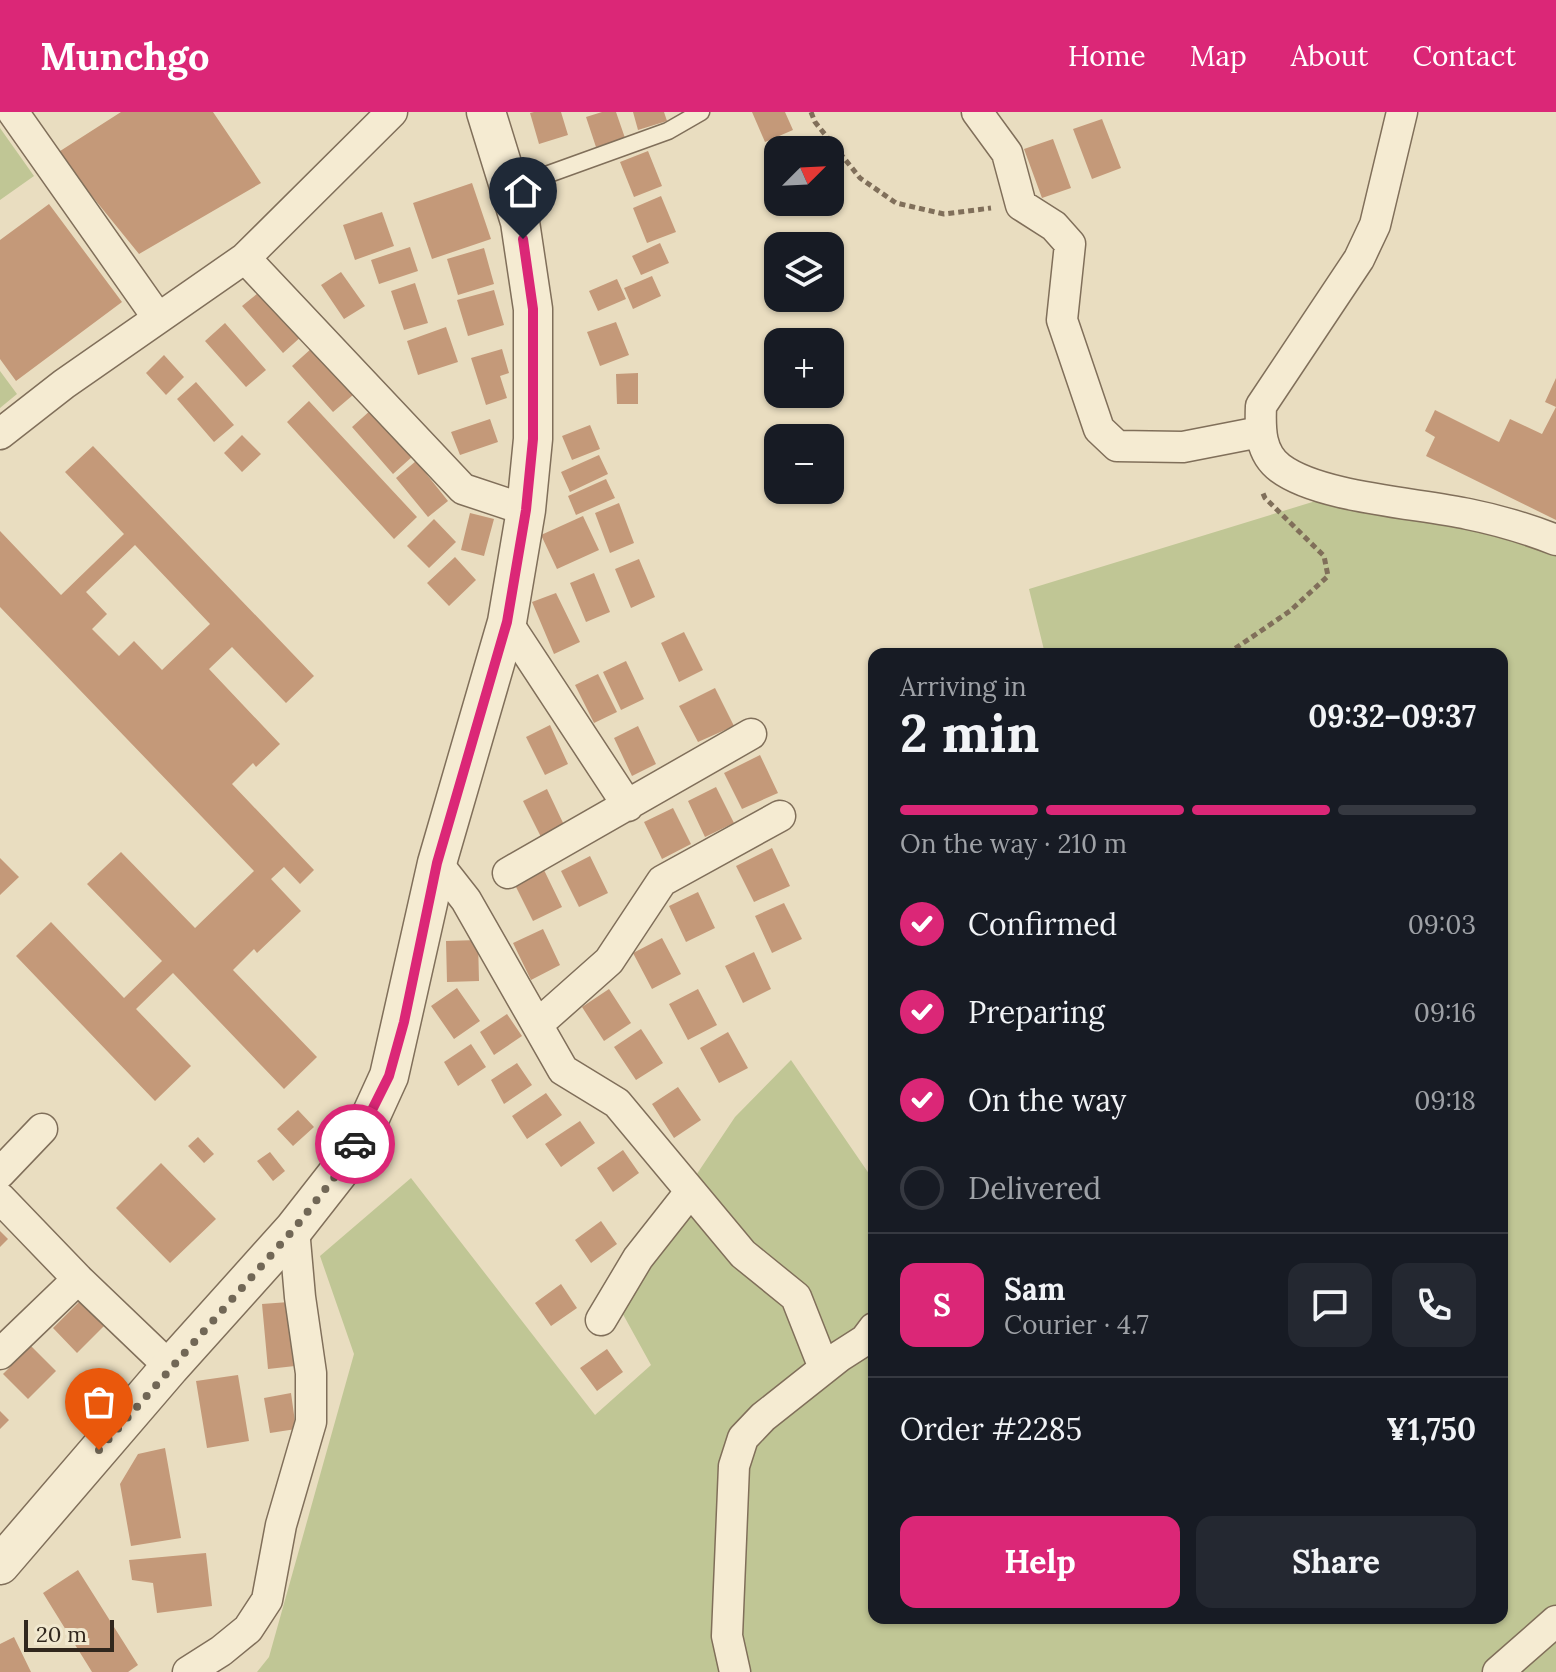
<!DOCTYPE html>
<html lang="en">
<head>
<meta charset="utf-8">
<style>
	:root { --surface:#171b24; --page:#242831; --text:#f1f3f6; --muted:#9ea1a6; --line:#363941; --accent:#db2777 }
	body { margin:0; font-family:Lora,serif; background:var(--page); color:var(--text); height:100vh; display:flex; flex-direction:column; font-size:30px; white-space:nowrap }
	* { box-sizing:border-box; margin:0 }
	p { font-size:26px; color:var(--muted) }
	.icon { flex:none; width:44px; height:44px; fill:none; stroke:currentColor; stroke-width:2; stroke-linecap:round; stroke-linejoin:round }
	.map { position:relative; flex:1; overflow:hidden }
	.drawer { position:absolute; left:868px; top:536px; width:640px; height:976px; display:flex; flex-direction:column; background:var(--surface); border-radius:16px; box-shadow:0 2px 6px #0004 }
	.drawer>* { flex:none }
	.needle { width:52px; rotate:66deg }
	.controls { position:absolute; left:764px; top:24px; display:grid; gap:16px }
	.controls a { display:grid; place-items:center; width:80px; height:80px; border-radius:16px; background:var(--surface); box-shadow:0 2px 6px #0004; font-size:40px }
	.scale { position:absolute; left:24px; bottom:20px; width:90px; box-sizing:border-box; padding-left:8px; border:4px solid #31271d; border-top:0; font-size:22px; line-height:28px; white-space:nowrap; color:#31271d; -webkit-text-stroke:6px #f1e8cf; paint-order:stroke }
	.pin { position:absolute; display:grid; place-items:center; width:68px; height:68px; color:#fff; margin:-82px -34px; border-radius:50% 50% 50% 0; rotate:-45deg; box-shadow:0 0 8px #0007 }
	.pin .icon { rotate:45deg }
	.courier { position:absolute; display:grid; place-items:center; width:80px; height:80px; margin:-40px; border:6px solid #db2777; border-radius:50%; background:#fff; color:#222; box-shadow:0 2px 10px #0007 }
	.overview em { font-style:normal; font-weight:800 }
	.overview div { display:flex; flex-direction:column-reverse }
	.overview { display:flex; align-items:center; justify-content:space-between; height:136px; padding:0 32px }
	h1 { font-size:52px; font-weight:800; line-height:60px }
	.bar { display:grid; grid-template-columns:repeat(4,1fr); gap:12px 8px; align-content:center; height:96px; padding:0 32px }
	.bar i { height:10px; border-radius:6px; background:var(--line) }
	.bar .current { background:var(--accent) }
	.bar p { grid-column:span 4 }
	.line { display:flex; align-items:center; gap:20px; padding:0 32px; border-top:2px solid var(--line) }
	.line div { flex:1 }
	.round { display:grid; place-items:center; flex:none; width:84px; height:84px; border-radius:16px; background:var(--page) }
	ol { padding:0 32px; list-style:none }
	li { display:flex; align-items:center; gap:24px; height:88px }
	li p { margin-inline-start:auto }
	li .icon { padding:8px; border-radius:50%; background:var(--accent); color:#fff; stroke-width:4 }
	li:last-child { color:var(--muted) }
	li i { width:44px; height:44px; border:4px solid var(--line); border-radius:50% }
	.action { display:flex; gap:16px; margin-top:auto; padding:16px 32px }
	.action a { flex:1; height:92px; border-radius:16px; background:var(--accent); color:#fff; font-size:32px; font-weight:800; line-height:92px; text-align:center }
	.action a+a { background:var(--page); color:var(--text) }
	header { display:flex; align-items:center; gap:48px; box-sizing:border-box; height:112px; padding:0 40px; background:var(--accent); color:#fff }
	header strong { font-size:38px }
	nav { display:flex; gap:44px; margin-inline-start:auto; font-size:28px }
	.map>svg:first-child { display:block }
	.green { fill:#c0c695 }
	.building { fill:#c49979; fill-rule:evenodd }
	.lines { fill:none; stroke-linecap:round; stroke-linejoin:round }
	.service-casing { stroke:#806f5a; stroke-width:19 }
	.minor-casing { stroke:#806f5a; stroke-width:33 }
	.tertiary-casing { stroke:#806f5a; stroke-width:41 }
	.path { stroke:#806f5a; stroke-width:5; stroke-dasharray:6 4; stroke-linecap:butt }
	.service { stroke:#f5ebd2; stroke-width:16 }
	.minor { stroke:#f5ebd2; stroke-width:30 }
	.tertiary { stroke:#f5ebd2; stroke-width:38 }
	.done { stroke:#716756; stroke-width:8; stroke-dasharray:0 14.4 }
	.route { stroke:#db2777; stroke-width:10 }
</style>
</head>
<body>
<header>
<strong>Munchgo</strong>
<nav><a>Home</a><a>Map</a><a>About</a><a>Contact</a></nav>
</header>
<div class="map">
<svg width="1556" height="1560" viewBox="0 0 1556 1560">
	<rect width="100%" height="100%" fill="#e9ddc0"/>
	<!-- green -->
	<path class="green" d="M 0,16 L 34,64 L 0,88 Z
		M 0,259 L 17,282 L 0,296 Z
		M 1345,380 L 1556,416 L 1556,1560 L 257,1560 L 269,1545 L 354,1242 L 320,1144 L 411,1066 L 595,1303 L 651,1253 L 614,1186 L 735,1005 L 791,948 L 874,1069 L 874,1506 L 1502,1506 L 1502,542 L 1045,542 L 1029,477 Z"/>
	<!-- building -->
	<path class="building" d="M 121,0 L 213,0 L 261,71 L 139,142 L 57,41 Z
		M 534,0 L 561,0 L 568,23 L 539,32 L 530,1 Z
		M 602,0 L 616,0 L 625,26 L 596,35 L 586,5 Z
		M 633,0 L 664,0 L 667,9 L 638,18 Z
		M 752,0 L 785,0 L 793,18 L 765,30 Z
		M 1102,7 L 1121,56 L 1092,67 L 1073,17 Z
		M 1053,27 L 1071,76 L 1042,86 L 1024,37 Z
		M 648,39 L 662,74 L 634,85 L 620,50 Z
		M 472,71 L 491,127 L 432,147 L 413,91 Z
		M 661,84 L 676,120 L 647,131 L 633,96 Z
		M 49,92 L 122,190 L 16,269 L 0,247 L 0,128 Z
		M 382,100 L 394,134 L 355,148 L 343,113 Z
		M 660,131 L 669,151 L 641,163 L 632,144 Z
		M 410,135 L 418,159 L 379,172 L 371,148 Z
		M 484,136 L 494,172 L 458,183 L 447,147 Z
		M 341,160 L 365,194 L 344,207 L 321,173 Z
		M 652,164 L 661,184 L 633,197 L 624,176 Z
		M 617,167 L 626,187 L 598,199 L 589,179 Z
		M 415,171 L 428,211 L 404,218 L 391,179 Z
		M 263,177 L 303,223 L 283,241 L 242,194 Z
		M 494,178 L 504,213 L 468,224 L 457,188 Z
		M 616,210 L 629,243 L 600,254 L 587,220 Z
		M 225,211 L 266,258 L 246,275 L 205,229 Z
		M 446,215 L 458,250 L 418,263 L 407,229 Z
		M 312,236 L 353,283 L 333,300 L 292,254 Z
		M 502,237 L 509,261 L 500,264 L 507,286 L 486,293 L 471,246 Z
		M 164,243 L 184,265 L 166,283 L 146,261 Z
		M 638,261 L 638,292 L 617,292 L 616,262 Z
		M 1556,266 L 1556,408 L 1426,344 L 1435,325 L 1425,319 L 1435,298 L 1499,330 L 1510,307 L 1542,322 L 1556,295 L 1545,290 Z
		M 196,270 L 234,313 L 214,330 L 177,287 Z
		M 309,289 L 417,405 L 394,427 L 287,310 Z
		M 372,297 L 413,344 L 393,362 L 352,315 Z
		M 490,307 L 498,330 L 460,343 L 451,320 Z
		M 590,313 L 600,337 L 572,348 L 562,324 Z
		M 242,323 L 261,342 L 242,360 L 224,341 Z
		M 93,334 L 314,564 L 286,591 L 232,535 L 209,557 L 280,632 L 256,655 L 253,651 L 232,672 L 314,758 L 300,772 L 284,755 L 271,767 L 301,799 L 257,841 L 254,837 L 233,858 L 317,945 L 284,977 L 173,861 L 136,897 L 191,954 L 155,989 L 16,844 L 51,810 L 124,886 L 162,849 L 87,772 L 121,740 L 195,816 L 254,759 L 0,495 L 0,419 L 61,483 L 124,422 L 65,360 ZM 135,433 L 210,512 L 162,558 L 134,529 L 119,544 L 92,517 L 107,502 L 86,480 Z
		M 599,343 L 608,362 L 570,380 L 561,360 Z
		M 416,349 L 448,389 L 428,405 L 396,366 Z
		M 606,367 L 615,386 L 576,403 L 568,384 Z
		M 619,391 L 634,431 L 610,441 L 595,401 Z
		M 470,401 L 494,407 L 484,444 L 461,438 Z
		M 583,404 L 599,438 L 557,457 L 541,423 Z
		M 434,407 L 456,430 L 429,456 L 407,434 Z
		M 455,445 L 476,468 L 449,494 L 427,471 Z
		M 639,447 L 655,485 L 631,496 L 615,457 Z
		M 594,461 L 610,500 L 586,510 L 570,471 Z
		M 556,481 L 580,530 L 554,542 L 532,490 Z
		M 684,520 L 703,558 L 679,570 L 661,531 Z
		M 626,549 L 644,587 L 621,598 L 603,560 Z
		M 598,562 L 617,600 L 594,611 L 575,573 Z
		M 715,576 L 734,614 L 698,630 L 679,594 Z
		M 550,613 L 568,652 L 545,663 L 526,625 Z
		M 638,614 L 656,652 L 632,664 L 614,626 Z
		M 760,643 L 778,681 L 742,697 L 724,661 Z
		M 716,675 L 734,711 L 705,725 L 688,689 Z
		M 547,677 L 565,715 L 542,727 L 523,689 Z
		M 673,696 L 691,732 L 662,747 L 644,710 Z
		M 772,736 L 790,774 L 754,790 L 736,754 Z
		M 590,744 L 608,781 L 579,795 L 561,759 Z
		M 0,746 L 19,765 L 0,783 Z
		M 544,758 L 562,795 L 533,809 L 515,773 Z
		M 698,780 L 715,816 L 686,830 L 669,794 Z
		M 784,791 L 802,827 L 772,841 L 755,804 Z
		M 543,817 L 560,853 L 531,868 L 513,831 Z
		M 662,826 L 681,862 L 652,877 L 633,841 Z
		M 478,828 L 479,869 L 447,870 L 446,829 Z
		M 754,840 L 771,877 L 743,891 L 725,854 Z
		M 457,876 L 480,909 L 454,927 L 431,894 Z
		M 609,877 L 631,911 L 604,929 L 582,895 Z
		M 698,877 L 717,913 L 688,928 L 669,892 Z
		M 507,902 L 522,924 L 494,943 L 480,920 Z
		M 641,917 L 663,951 L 636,968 L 614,935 Z
		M 728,920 L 748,956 L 719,971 L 700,936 Z
		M 471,932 L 486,955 L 458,974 L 444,950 Z
		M 517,951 L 532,973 L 504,992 L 491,968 Z
		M 678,975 L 701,1008 L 674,1026 L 652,992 Z
		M 546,981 L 562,1003 L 527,1027 L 512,1004 Z
		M 298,998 L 314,1015 L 293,1034 L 277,1017 Z
		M 580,1009 L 595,1031 L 561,1055 L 545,1032 Z
		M 198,1025 L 214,1042 L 204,1051 L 188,1034 Z
		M 623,1038 L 639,1061 L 613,1080 L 597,1056 Z
		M 270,1040 L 285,1059 L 273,1069 L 257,1049 Z
		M 161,1051 L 216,1107 L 170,1151 L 116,1096 Z
		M 601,1109 L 617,1132 L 591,1151 L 575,1128 Z
		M 0,1119 L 8,1127 L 0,1135 Z
		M 561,1172 L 577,1196 L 551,1214 L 535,1191 Z
		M 81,1188 L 105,1213 L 77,1241 L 53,1216 Z
		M 289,1190 L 295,1254 L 268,1257 L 262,1192 Z
		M 31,1234 L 56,1259 L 28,1287 L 3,1262 Z
		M 607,1237 L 623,1260 L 597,1279 L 580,1256 Z
		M 238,1263 L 249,1329 L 207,1336 L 196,1269 Z
		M 291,1281 L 296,1317 L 270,1321 L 264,1286 Z
		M 0,1299 L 9,1308 L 0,1317 Z
		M 165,1336 L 181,1426 L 131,1434 L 120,1372 L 138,1342 Z
		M 206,1441 L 212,1494 L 157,1501 L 153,1471 L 132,1468 L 129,1448 Z
		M 78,1458 L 138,1553 L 128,1560 L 92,1560 L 43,1481 Z
		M 14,1525 L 31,1560 L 0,1560 L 0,1532 Z"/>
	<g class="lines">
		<defs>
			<path id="service" d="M 510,76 L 668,19 L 701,0"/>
			<path id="minor" d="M 13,0 L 158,206
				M 977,0 L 1007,41 L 1021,93 L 1054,114 L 1070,132 L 1062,208 L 1099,317 L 1117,334 L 1183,335 L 1260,320
				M 1402,0 L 1375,113 L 1359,147 L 1261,294 C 1260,317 1260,341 1280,356 C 1320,386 1418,391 1468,402 C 1498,408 1528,417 1556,428
				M 245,146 L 463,377 L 526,398
				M 0,322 L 64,272 L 245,146 L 392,0
				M 507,510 L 628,694
				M 437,751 L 466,788 L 563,958 L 617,991 L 743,1142 L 796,1185 L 824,1256
				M 508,761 L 751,622
				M 538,912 L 609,849 L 662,769 L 780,704
				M 0,1061 L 42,1017
				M 0,1086 L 78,1167 L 170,1255
				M 601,1208 L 638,1146 L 690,1080
				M 0,1242 L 78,1167
				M 188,1560 L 221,1539 L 248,1517 L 267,1488 L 281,1413 L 311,1310 L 311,1261 L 300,1185 L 294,1117
				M 735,1560 L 727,1524 L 734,1354 L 743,1326 L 763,1305 L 840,1244 L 865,1228 L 874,1216
				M 1498,1560 L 1556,1509"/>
			<path id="tertiary" d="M 0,1453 L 170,1255 L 294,1117 L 341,1057 L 368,1010 L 389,964 L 437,751 L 507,510 L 526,398 L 533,327 L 533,197 L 520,110 L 486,0"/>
		</defs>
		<!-- service casing -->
		<use href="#service" class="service-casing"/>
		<!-- minor casing -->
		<use href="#minor" class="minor-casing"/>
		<!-- tertiary casing -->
		<use href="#tertiary" class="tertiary-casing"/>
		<!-- path -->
		<path class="path" d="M 811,0 L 815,10 L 860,66 L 896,91 L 944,102 L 991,96
			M 1227,542 L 1290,499 L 1328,464 L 1324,444 L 1265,386 L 1262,379"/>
		<!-- service -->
		<use href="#service" class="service"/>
		<!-- minor -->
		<use href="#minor" class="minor"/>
		<!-- tertiary -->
		<use href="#tertiary" class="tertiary"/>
	</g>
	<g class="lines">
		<!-- done -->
		<path class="done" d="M 99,1338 L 294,1117 L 341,1057 L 355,1032"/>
		<!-- route -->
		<path class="route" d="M 355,1032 L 389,964 L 404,910 L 437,751 L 507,510 L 526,398 L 533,327 L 533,197 L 523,127"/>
	</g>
</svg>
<div class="controls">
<a><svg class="needle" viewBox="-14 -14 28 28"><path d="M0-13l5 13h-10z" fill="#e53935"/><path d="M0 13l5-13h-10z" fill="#9ea1a6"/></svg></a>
<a><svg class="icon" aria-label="layers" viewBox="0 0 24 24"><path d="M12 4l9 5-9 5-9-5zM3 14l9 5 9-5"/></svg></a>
<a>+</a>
<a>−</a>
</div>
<div class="scale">20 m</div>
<div class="pin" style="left:99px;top:1338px;background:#ea580c"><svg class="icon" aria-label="bag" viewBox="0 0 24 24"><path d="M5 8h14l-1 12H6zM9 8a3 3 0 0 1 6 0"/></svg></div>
<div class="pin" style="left:523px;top:127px;background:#1f2937"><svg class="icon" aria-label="home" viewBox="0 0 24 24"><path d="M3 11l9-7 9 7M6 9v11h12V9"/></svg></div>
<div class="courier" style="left:355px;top:1032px"><svg class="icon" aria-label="car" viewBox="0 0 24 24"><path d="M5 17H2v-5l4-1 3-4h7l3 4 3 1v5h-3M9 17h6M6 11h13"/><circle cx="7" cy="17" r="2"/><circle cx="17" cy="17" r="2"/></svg></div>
<section class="drawer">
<div class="overview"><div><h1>2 min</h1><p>Arriving in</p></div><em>09:32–09:37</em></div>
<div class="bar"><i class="current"></i><i class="current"></i><i class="current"></i><i></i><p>On the way · 210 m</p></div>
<ol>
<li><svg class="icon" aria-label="check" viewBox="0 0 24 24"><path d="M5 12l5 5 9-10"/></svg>Confirmed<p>09:03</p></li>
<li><svg class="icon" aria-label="check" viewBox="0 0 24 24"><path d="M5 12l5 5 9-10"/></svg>Preparing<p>09:16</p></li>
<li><svg class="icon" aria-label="check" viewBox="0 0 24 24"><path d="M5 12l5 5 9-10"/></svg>On the way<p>09:18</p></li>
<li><i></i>Delivered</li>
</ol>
<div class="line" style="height:144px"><b class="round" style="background:var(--accent);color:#fff">S</b><div><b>Sam</b><p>Courier · 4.7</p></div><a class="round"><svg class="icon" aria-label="chat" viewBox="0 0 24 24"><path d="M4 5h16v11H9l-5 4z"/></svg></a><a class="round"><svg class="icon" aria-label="phone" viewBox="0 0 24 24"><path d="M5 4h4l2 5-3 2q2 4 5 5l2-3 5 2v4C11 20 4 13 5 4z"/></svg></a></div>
<div class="line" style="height:104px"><div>Order #2285</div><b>¥1,750</b></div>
<div class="action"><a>Help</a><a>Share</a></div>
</section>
</div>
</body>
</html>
